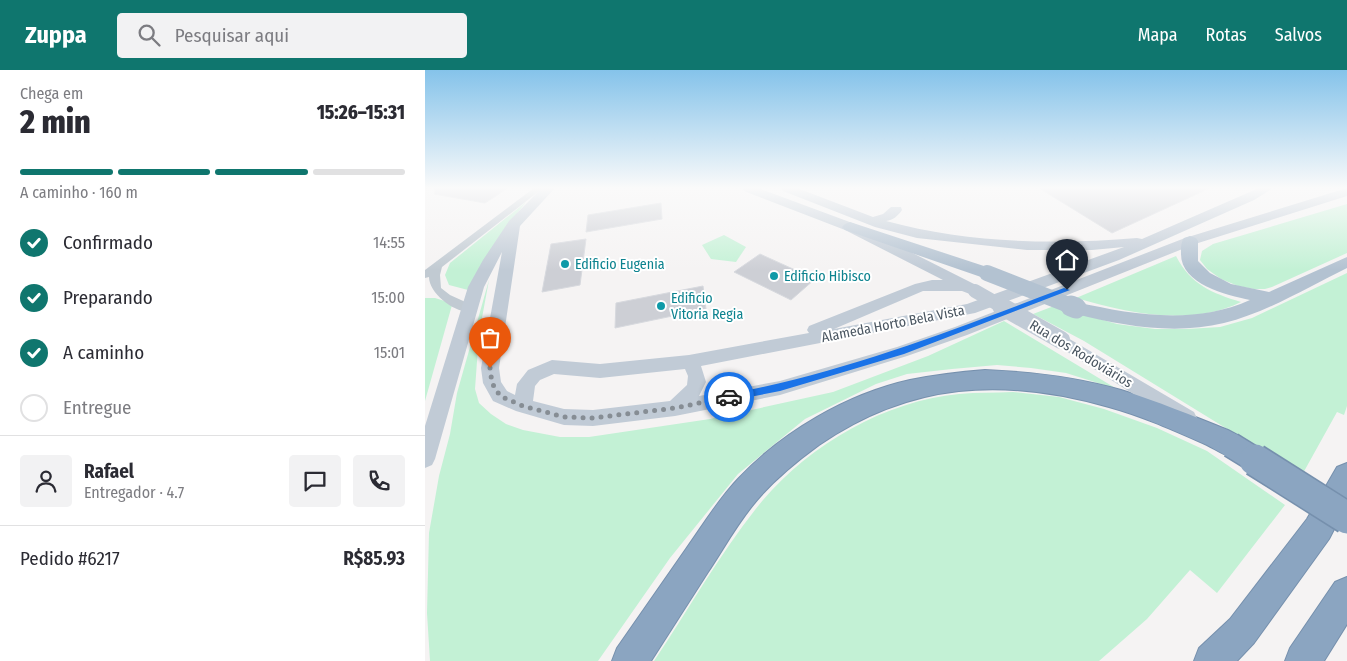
<!DOCTYPE html>
<html lang="pt">
<head>
<meta charset="utf-8">
<style>
	:root { --surface:#fff; --page:#f2f2f3; --text:#2b2b33; --muted:#7c7c81; --line:#e1e1e2; --accent:#0f766e }
	body { margin:0; font-family:"Fira Sans Condensed",sans-serif; background:var(--page); color:var(--text); height:100vh; display:flex; flex-direction:column; font-size:19px; white-space:nowrap }
	* { box-sizing:border-box; margin:0 }
	p { font-size:16px; color:var(--muted) }
	.icon { flex:none; width:28px; height:28px; fill:none; stroke:currentColor; stroke-width:2; stroke-linecap:round; stroke-linejoin:round }
	.map { position:relative; flex:1; overflow:hidden }
	.sheet { display:flex; flex-direction:column; background:var(--surface); width:425px }
	.sheet>* { flex:none }
	.pin { position:absolute; display:grid; place-items:center; width:42px; height:42px; color:#fff; margin:-51px -21px; border-radius:50% 50% 50% 0; rotate:-45deg; box-shadow:0 0 5px #0007 }
	.pin .icon { rotate:45deg }
	.courier { position:absolute; display:grid; place-items:center; width:50px; height:50px; margin:-25px; border:4px solid #1a73e8; border-radius:50%; background:#fff; color:#222; box-shadow:0 1px 6px #0007 }
	.summary em { font-style:normal; font-weight:800 }
	.summary div { display:flex; flex-direction:column-reverse }
	.summary { display:flex; align-items:center; justify-content:space-between; height:85px; padding:0 20px }
	h1 { font-size:32px; font-weight:800; line-height:38px }
	.bar { display:grid; grid-template-columns:repeat(4,1fr); gap:8px 5px; align-content:center; height:60px; padding:0 20px }
	.bar i { height:6px; border-radius:4px; background:var(--line) }
	.bar .on { background:var(--accent) }
	.bar p { grid-column:span 4 }
	.line { display:flex; align-items:center; gap:12px; padding:0 20px; border-top:1px solid var(--line) }
	.line div { flex:1 }
	.round { display:grid; place-items:center; flex:none; width:52px; height:52px; border-radius:5px; background:var(--page) }
	ol { padding:0 20px; list-style:none }
	li { display:flex; align-items:center; gap:15px; height:55px }
	li p { margin-inline-start:auto }
	li .icon { padding:5px; border-radius:50%; background:var(--accent); color:#fff; stroke-width:4 }
	li:last-child { color:var(--muted) }
	li i { width:28px; height:28px; border:2px solid var(--line); border-radius:50% }
	header { display:flex; align-items:center; gap:30px; box-sizing:border-box; height:70px; padding:0 25px; background:var(--accent); color:#fff }
	header strong { font-size:24px }
	nav { display:flex; gap:28px; margin-inline-start:auto; font-size:18px }
	.search { width:350px; height:45px; background:var(--page); display:flex; align-items:center; gap:12px; box-sizing:border-box; padding:0 18px; border-radius:5px; color:var(--muted); font-size:19px }
	main { display:flex; flex:1; min-height:0 }
	.map>svg:first-child { display:block }
	.green { fill:#c3f1d5 }
	.building { fill:#cdcfd5; stroke:#d7d9de }
	.lines { fill:none; stroke-linecap:round; stroke-linejoin:round }
	.highway-casing { stroke:#7690ad; stroke-width:2 }
	.street { fill:#c1cad2; fill-rule:evenodd }
	.secondary { fill:#c1cbd6; fill-rule:evenodd }
	.primary { fill:#b3c2d1; fill-rule:evenodd }
	.highway { fill:#8ba5c1; fill-rule:evenodd }
	.highway-bridge-far1-casing { stroke:#7690ad; stroke-width:27; stroke-linecap:butt }
	.highway-bridge-casing { stroke:#7690ad; stroke-width:34; stroke-linecap:butt }
	.secondary-bridge-far1 { stroke:#c1cbd6; stroke-width:14 }
	.secondary-bridge { stroke:#c1cbd6; stroke-width:18 }
	.primary-bridge-far1 { stroke:#b3c2d1; stroke-width:16 }
	.primary-bridge { stroke:#b3c2d1; stroke-width:21 }
	.highway-bridge-far1 { stroke:#8ba5c1; stroke-width:24 }
	.highway-bridge { stroke:#8ba5c1; stroke-width:31 }
	.route { fill:#1a73e8 }
	.done { stroke:#868d94; stroke-width:5; stroke-dasharray:0 9 }
	.culture-dot { fill:#0f9aa8; stroke:#fff; stroke-width:2 }
	.labels { text-anchor:middle; dominant-baseline:central; stroke-width:4; stroke-linejoin:round; paint-order:stroke }
	.culture-label { font-size:14px; fill:#0d838f; stroke:#fff; text-anchor:start }
	.street-label { font-size:14px; fill:#4a5661; stroke:#fff }
</style>
</head>
<body>
<header>
<strong>Zuppa</strong>
<div class="search"><svg class="icon" aria-label="search" viewBox="0 0 24 24"><circle cx="10" cy="10" r="6"/><path d="M15 15l6 6"/></svg>Pesquisar aqui</div>
<nav><a>Mapa</a><a>Rotas</a><a>Salvos</a></nav>
</header>
<main>
<section class="sheet">
<div class="summary"><div><h1>2 min</h1><p>Chega em</p></div><em>15:26–15:31</em></div>
<div class="bar"><i class="on"></i><i class="on"></i><i class="on"></i><i></i><p>A caminho · 160 m</p></div>
<ol>
<li><svg class="icon" aria-label="check" viewBox="0 0 24 24"><path d="M5 12l5 5 9-10"/></svg>Confirmado<p>14:55</p></li>
<li><svg class="icon" aria-label="check" viewBox="0 0 24 24"><path d="M5 12l5 5 9-10"/></svg>Preparando<p>15:00</p></li>
<li><svg class="icon" aria-label="check" viewBox="0 0 24 24"><path d="M5 12l5 5 9-10"/></svg>A caminho<p>15:01</p></li>
<li><i></i>Entregue</li>
</ol>
<div class="line" style="height:90px"><a class="round"><svg class="icon" aria-label="person" viewBox="0 0 24 24"><circle cx="12" cy="8" r="4"/><path d="M4 21q1-7 8-7t8 7"/></svg></a><div><b>Rafael</b><p>Entregador · 4.7</p></div><a class="round"><svg class="icon" aria-label="chat" viewBox="0 0 24 24"><path d="M4 5h16v11H9l-5 4z"/></svg></a><a class="round"><svg class="icon" aria-label="phone" viewBox="0 0 24 24"><path d="M5 4h4l2 5-3 2q2 4 5 5l2-3 5 2v4C11 20 4 13 5 4z"/></svg></a></div>
<div class="line" style="height:65px"><div>Pedido #6217</div><b>R$85.93</b></div>
</section>
<div class="map">
<svg width="922" height="591" viewBox="0 0 922 591">
	<rect width="100%" height="100%" fill="#f5f3f3"/>
	<!-- green -->
	<path class="green" d="M 101,132 L 84,154 L 43,220 L 24,215 L 20,205 L 25,193 Z
		M 922,134 L 922,183 L 847,217 L 840,219 L 829,219 L 813,216 L 796,209 L 782,199 L 775,190 L 777,181 L 788,174 Z
		M 299,165 L 321,177 L 311,192 L 286,189 L 277,175 Z
		M 751,186 C 766,215 787,223 816,232 C 766,257 702,243 651,228 Z
		M 922,203 L 922,336 L 919,345 L 912,342 L 877,405 L 659,271 L 608,244 L 629,236 L 692,254 L 730,259 L 762,259 L 795,257 L 827,248 Z
		M 64,210 L 54,264 L 50,319 L 54,333 L 66,344 L 81,354 L 98,360 L 135,367 L 164,367 L 285,349 L 408,322 L 503,286 L 579,251 L 692,319 L 641,303 L 606,298 L 572,295 L 527,299 L 482,304 L 451,314 L 380,349 L 313,404 L 245,488 L 173,591 L 5,591 L 2,543 L 4,463 L 14,406 L 25,364 L 32,323 Z
		M 0,228 L 10,228 L 26,233 L 27,235 L 0,331 Z
		M 588,322 L 634,327 L 679,339 L 732,358 L 782,381 L 860,435 L 792,523 L 765,500 L 722,549 L 674,591 L 229,591 C 264,539 298,478 338,430 C 386,374 460,331 534,324 C 552,322 570,323 588,322 Z"/>
	<!-- building -->
	<path class="building" d="M 10,118 L 83,118 L 60,133 L 9,124 Z
		M 614,118 L 785,118 L 687,163 Z
		M 236,133 L 237,149 L 161,162 L 163,145 Z
		M 161,169 L 155,215 L 117,222 L 126,174 Z
		M 335,184 L 390,209 L 366,230 L 309,202 Z
		M 278,216 L 281,239 L 190,258 L 191,233 Z"/>
	<g class="lines">
		<defs>
			<path id="highway" d="M 560,300 C 606,302 651,307 696,320 C 732,331 768,346 803,360 L 816,367 L 820,375 L 816,383 L 806,387 C 797,384 790,379 782,375 C 750,361 717,346 684,337 C 578,307 486,312 394,375 C 372,391 350,409 332,430 C 313,452 299,478 283,502 C 264,532 245,561 226,591 L 187,591 L 192,578 C 215,545 238,512 261,479 C 278,455 293,430 313,409 C 357,362 422,324 485,310 C 510,305 534,302 560,300 Z
				M 922,393 L 922,434 L 904,469 L 829,573 L 812,591 L 769,591 L 774,578 L 805,549 L 882,449 L 912,397 Z
				M 922,507 L 922,554 L 899,591 L 860,591 L 865,578 L 910,512 Z"/>
		</defs>
		<!-- highway casing -->
		<use href="#highway" class="highway-casing"/>
		<!-- street -->
		<path class="street" d="M 109,118 L 118,118 L 17,197 L 15,205 L 16,218 L 25,225 L 47,235 L 49,238 L 47,241 C 32,245 4,224 4,207 L 0,208 L 0,200 Z"/>
		<!-- secondary -->
		<path class="secondary" d="M 117,118 L 130,118 L 95,156 L 74,298 L 76,312 L 82,321 L 90,325 L 92,314 L 103,300 L 127,290 L 175,294 L 264,285 L 384,263 L 382,260 L 384,256 L 490,214 L 507,210 L 518,210 L 420,160 L 319,121 L 317,118 L 333,118 L 430,154 L 555,217 L 558,221 L 555,225 L 550,226 L 537,221 L 498,221 L 409,259 L 542,234 L 699,177 L 667,180 L 602,180 L 492,168 L 450,157 L 358,121 L 356,118 L 372,118 L 448,147 L 458,144 L 466,137 L 476,137 L 477,140 C 473,146 468,150 461,151 C 541,173 629,175 712,168 L 717,169 L 834,118 L 848,118 L 829,130 L 694,190 L 550,243 L 276,296 L 281,312 L 274,326 L 355,311 L 472,277 L 530,257 L 760,168 L 922,118 L 922,126 L 770,174 L 542,265 L 482,286 L 355,325 L 250,346 L 168,356 L 139,355 L 91,341 L 68,331 L 58,313 L 56,298 L 77,182 L 59,217 L 10,389 L 7,395 L 0,398 L 0,356 L 43,217 L 58,190 L 84,151 ZM 260,299 L 263,306 L 262,315 L 245,331 L 168,340 L 139,339 L 108,331 L 110,316 L 115,310 L 129,304 L 175,308 Z
			M 636,264 L 769,342 L 772,348 L 769,354 L 762,356 L 755,354 L 630,274 L 628,270 L 630,266 Z"/>
		<!-- primary -->
		<path class="primary" d="M 425,152 L 568,199 L 570,203 L 568,207 L 562,208 L 556,207 L 420,160 L 417,157 L 420,154 Z
			M 765,166 L 771,168 L 773,171 L 773,191 L 785,203 L 806,214 L 844,222 L 922,187 L 922,198 C 883,217 841,243 799,253 C 750,265 699,256 651,244 L 645,242 L 642,238 L 645,234 L 651,232 C 709,245 769,255 825,230 C 801,225 755,214 756,183 C 756,177 756,172 759,168 Z"/>
		<!-- highway -->
		<use href="#highway" class="highway"/>
		<defs>
			<path id="highway-bridge-far1" d="M 806,375 L 832,391"/>
			<path id="highway-bridge" d="M 830,390 L 922,448"/>
		</defs>
		<!-- highway-bridge-far1 casing -->
		<use href="#highway-bridge-far1" class="highway-bridge-far1-casing"/>
		<!-- highway-bridge casing -->
		<use href="#highway-bridge" class="highway-bridge-casing"/>
		<!-- secondary-bridge-far1 -->
		<path class="secondary-bridge-far1" d="M 550,221 L 578,237"/>
		<!-- secondary-bridge -->
		<path class="secondary-bridge" d="M 576,236 L 636,270"/>
		<!-- primary-bridge-far1 -->
		<path class="primary-bridge-far1" d="M 562,203 L 649,237"/>
		<!-- primary-bridge -->
		<path class="primary-bridge" d="M 646,236 L 651,238"/>
		<!-- highway-bridge-far1 -->
		<use href="#highway-bridge-far1" class="highway-bridge-far1"/>
		<!-- highway-bridge -->
		<use href="#highway-bridge" class="highway-bridge"/>
	</g>
	<!-- sky -->
	<linearGradient id="sky" x2="0" y2="1"><stop stop-color="#85c3ea"/><stop offset="0.59" stop-color="#fafafa"/><stop offset="1" stop-color="#fafafa" stop-opacity="0"/></linearGradient>
	<rect width="922" height="200" fill="url(#sky)"/>
	<!-- route -->
	<path class="route" d="M 639,218 L 645,220 L 479,284 L 355,321 L 304,331 L 300,327 L 304,324 C 421,302 528,260 639,218 Z"/>
	<g class="lines">
		<!-- done -->
		<path class="done" d="M 65,298 L 67,313 L 75,326 L 98,336 L 139,347 L 168,348 L 250,338 L 304,327"/>
	</g>
	<!-- markers -->
	<g class="culture-dot">
		<circle cx="140" cy="194" r="5"/>
		<circle cx="349" cy="206" r="5"/>
		<circle cx="236" cy="236" r="5"/>
	</g>
	<g class="labels">
		<!-- culture labels -->
		<g class="culture-label">
			<text x="150" y="194">Edificio Eugenia</text>
			<text x="359" y="206">Edificio Hibisco</text>
			<text x="246" y="228">Edificio<tspan x="246" dy="16">Vitoria Regia</tspan></text>
		</g>
		<!-- street labels -->
		<g class="street-label">
			<text transform="translate(468 254) rotate(-11)">Alameda Horto Bela Vista</text>
			<text transform="translate(656 284) rotate(31)">Rua dos Rodoviários</text>
		</g>
	</g>
</svg>
<div class="pin" style="left:65px;top:298px;background:#ea580c"><svg class="icon" aria-label="bag" viewBox="0 0 24 24"><path d="M5 8h14l-1 12H6zM9 8a3 3 0 0 1 6 0"/></svg></div>
<div class="pin" style="left:642px;top:220px;background:#1f2937"><svg class="icon" aria-label="home" viewBox="0 0 24 24"><path d="M3 11l9-7 9 7M6 9v11h12V9"/></svg></div>
<div class="courier" style="left:304px;top:327px"><svg class="icon" aria-label="car" viewBox="0 0 24 24"><path d="M5 17H2v-5l4-1 3-4h7l3 4 3 1v5h-3M9 17h6M6 11h13"/><circle cx="7" cy="17" r="2"/><circle cx="17" cy="17" r="2"/></svg></div>
</div>
</main>
</body>
</html>
